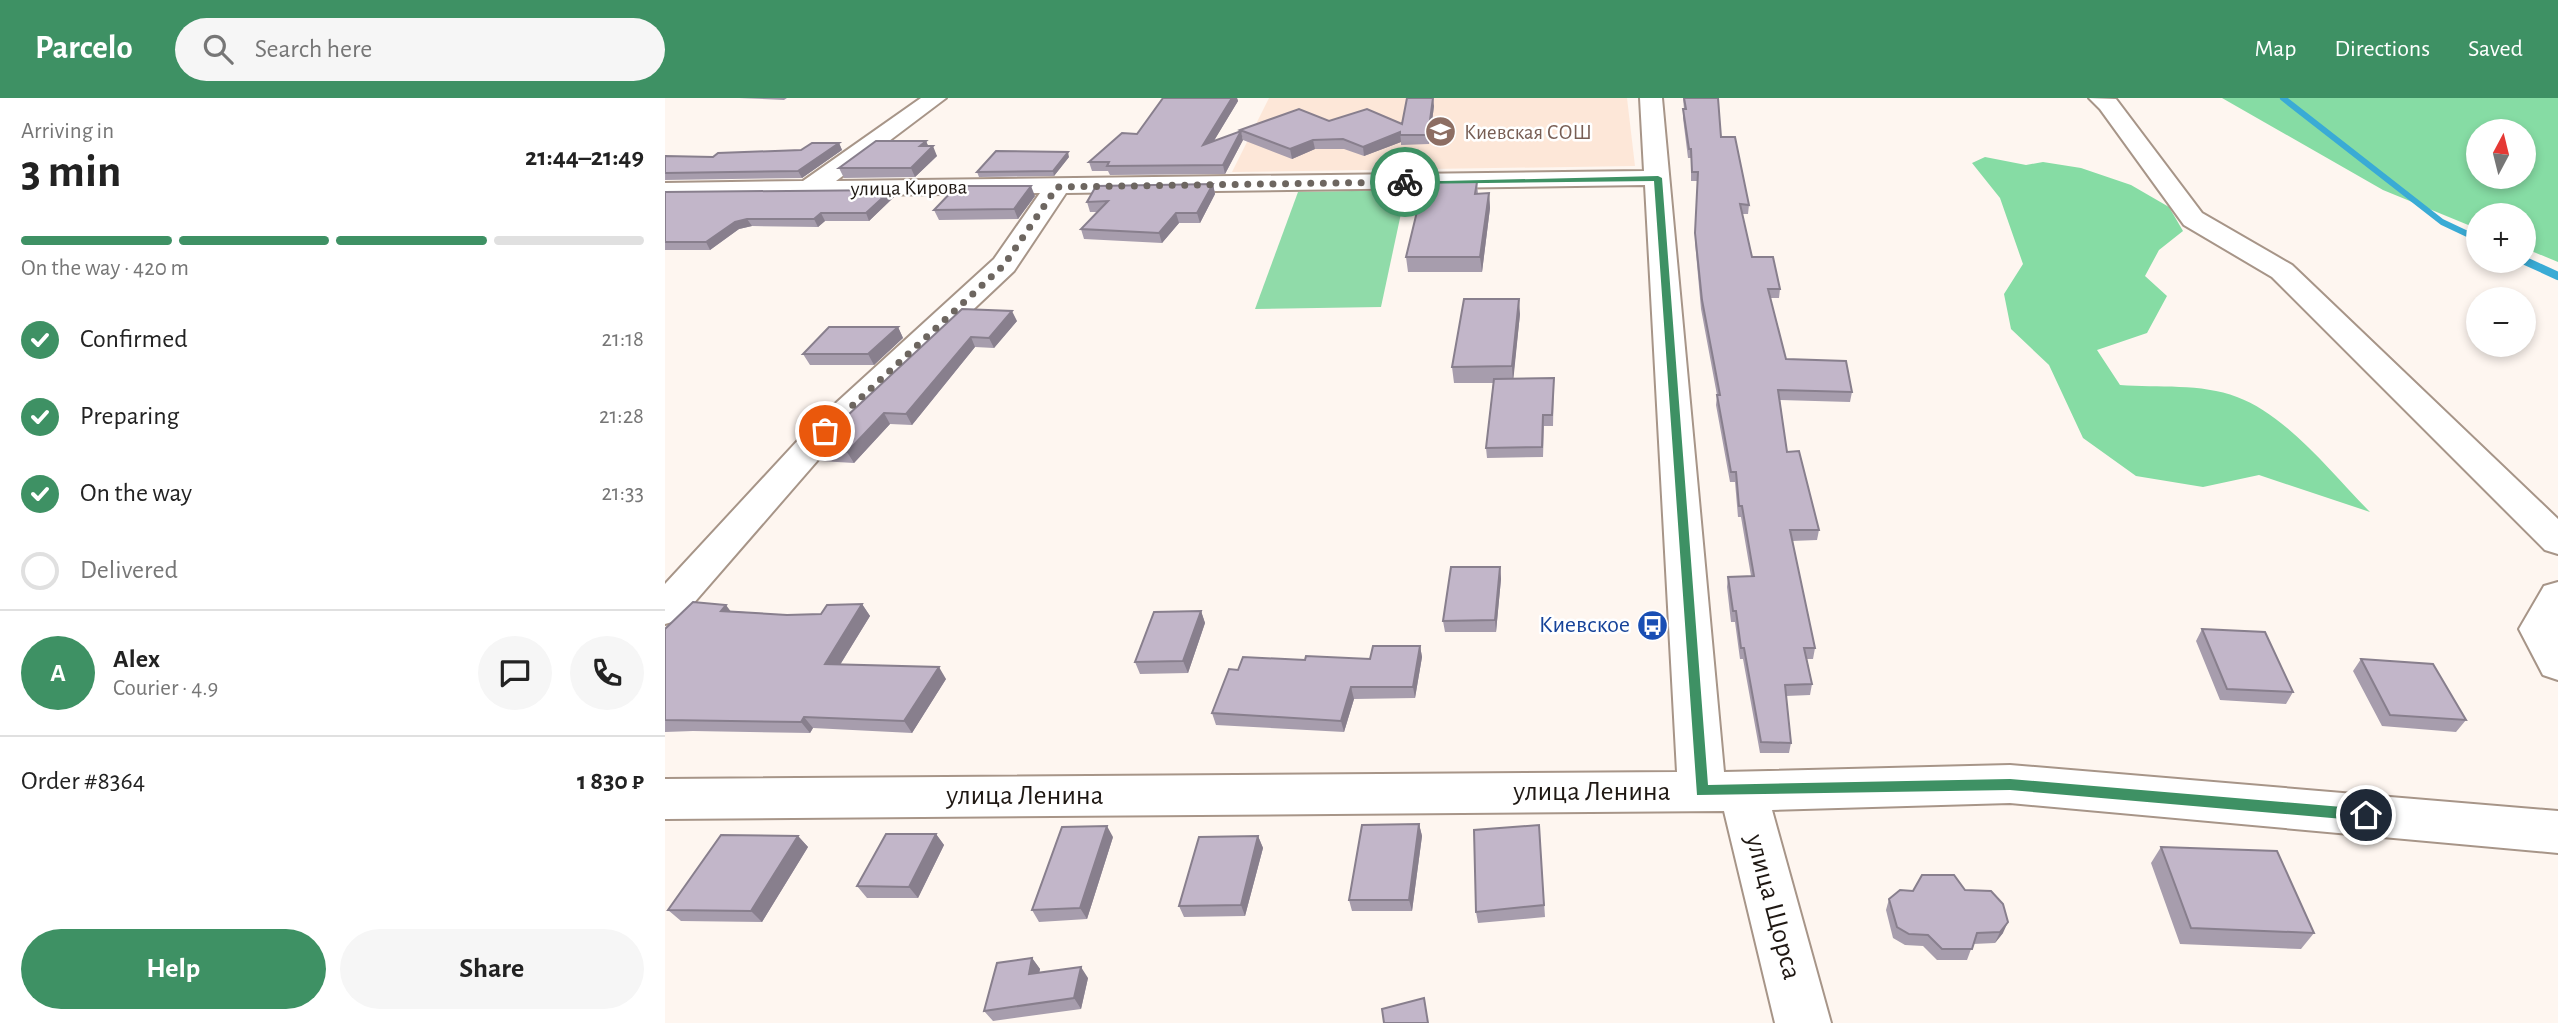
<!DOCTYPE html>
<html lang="en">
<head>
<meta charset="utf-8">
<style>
	:root { --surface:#fff; --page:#f6f6f6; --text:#222; --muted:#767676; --line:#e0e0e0; --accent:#3e9164 }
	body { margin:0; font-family:"Alegreya Sans",sans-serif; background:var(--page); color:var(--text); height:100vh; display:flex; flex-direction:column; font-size:26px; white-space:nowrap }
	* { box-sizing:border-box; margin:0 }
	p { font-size:23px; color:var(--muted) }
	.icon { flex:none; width:38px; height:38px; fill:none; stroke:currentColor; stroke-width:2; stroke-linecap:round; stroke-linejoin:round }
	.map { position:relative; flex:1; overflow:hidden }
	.drawer { display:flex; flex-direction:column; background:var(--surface); width:665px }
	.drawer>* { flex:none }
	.needle { width:46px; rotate:7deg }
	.tools { position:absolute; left:1801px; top:21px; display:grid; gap:14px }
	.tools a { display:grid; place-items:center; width:70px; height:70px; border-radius:50%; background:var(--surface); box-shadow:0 4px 10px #0003; font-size:35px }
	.pin { position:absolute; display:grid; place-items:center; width:60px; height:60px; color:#fff; margin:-30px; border:4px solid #fff; border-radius:50%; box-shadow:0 2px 7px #0007 }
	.courier { position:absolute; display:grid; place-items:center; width:70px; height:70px; margin:-35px; border:5px solid #3e9164; border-radius:50%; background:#fff; color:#222; box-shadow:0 2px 9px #0007 }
	.head em { font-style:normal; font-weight:700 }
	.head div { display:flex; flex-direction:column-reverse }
	.head { display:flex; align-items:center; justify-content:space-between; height:119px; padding:0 21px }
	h1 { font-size:46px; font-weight:700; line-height:52px }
	.bar { display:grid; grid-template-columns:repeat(4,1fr); gap:10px 7px; align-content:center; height:84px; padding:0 21px }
	.bar i { height:9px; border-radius:5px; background:var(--line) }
	.bar .selected { background:var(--accent) }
	.bar p { grid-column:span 4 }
	.line { display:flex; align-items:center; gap:18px; padding:0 21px; border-top:2px solid var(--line) }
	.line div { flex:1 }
	.round { display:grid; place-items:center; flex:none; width:74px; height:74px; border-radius:37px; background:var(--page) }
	ol { padding:0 21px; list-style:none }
	li { display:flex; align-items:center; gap:21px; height:77px }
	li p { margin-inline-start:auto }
	li .icon { padding:7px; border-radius:50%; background:var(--accent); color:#fff; stroke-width:4 }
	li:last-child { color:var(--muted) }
	li i { width:38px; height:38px; border:4px solid var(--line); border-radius:50% }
	.action { display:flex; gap:14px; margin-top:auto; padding:14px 21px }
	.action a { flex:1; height:80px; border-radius:42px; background:var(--accent); color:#fff; font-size:28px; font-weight:700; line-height:80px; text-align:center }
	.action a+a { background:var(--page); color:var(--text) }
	header { display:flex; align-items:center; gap:42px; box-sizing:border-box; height:98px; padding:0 35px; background:var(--accent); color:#fff }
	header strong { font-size:33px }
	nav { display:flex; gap:38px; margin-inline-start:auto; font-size:24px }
	.search { width:490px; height:63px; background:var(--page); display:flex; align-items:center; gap:18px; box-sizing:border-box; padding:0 24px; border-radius:38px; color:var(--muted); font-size:26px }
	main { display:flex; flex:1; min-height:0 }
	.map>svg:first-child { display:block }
	.built { fill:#fde7d8 }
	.green { fill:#90dba9 }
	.forest { fill:#86dca4; fill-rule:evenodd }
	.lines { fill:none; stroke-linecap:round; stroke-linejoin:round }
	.stream-far1 { stroke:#3aabd5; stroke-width:6 }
	.stream { stroke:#3aabd5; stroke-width:8 }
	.minor-casing { stroke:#a79588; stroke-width:4 }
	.minor { fill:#fff; fill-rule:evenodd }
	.wall { fill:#a79dad }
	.shaded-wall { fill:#887f8d }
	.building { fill:#c2b6c9; stroke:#887f8d; stroke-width:2 }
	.route { fill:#3e9164 }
	.done { stroke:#6d6660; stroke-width:7; stroke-dasharray:0 12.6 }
	.labels { text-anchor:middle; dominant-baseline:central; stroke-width:5; stroke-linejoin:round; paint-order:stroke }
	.far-education-label { font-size:21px; fill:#785e54; stroke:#fff; text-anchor:start }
	.far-street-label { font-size:21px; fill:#1f1813; stroke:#fff }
	.transit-label { font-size:24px; fill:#164399; stroke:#fff; text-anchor:end }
	.near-street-label { font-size:28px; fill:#1f1813; stroke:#fff }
</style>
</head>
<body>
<header>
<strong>Parcelo</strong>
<div class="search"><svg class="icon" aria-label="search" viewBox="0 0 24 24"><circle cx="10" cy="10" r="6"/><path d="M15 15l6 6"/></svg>Search here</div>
<nav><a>Map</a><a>Directions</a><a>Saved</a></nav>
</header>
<main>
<section class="drawer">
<div class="head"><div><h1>3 min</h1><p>Arriving in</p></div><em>21:44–21:49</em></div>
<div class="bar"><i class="selected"></i><i class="selected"></i><i class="selected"></i><i></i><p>On the way · 420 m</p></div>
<ol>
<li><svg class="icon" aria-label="check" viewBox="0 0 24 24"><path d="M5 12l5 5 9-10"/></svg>Confirmed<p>21:18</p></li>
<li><svg class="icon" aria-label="check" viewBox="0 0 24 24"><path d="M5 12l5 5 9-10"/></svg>Preparing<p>21:28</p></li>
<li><svg class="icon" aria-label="check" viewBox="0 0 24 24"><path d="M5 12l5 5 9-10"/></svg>On the way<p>21:33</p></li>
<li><i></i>Delivered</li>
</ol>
<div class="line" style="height:126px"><b class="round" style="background:var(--accent);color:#fff">A</b><div><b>Alex</b><p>Courier · 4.9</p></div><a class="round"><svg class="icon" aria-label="chat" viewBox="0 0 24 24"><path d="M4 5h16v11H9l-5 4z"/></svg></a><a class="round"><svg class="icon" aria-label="phone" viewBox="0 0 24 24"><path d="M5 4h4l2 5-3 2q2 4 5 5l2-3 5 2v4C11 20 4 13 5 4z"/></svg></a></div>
<div class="line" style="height:91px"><div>Order #8364</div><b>1 830 ₽</b></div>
<div class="action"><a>Help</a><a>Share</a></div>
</section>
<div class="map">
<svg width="1893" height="925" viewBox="0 0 1893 925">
	<rect width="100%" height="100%" fill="#fef6f0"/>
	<!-- built -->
	<path class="built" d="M 604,0 L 962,0 L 970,68 L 567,74 Z"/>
	<!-- green -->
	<path class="green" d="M 741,92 L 716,209 L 590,211 L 633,94 Z"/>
	<!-- forest -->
	<path class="forest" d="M 1557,0 L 1893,0 L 1893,164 L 1859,150 L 1858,117 L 1813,117 L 1813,131 L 1718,92 ZM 1813,33 L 1858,33 L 1858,79 L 1813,79 Z
		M 1320,59 L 1361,67 L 1378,64 L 1416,70 L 1466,87 L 1504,109 L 1518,133 L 1494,152 L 1480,178 L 1502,198 L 1482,235 L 1432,252 L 1455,287 C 1493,290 1536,285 1572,299 C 1623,318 1667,376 1705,414 L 1594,377 L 1538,389 L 1471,378 L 1418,340 L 1384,267 L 1346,231 L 1339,196 L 1358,166 L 1335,100 L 1307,65 Z"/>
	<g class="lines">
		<!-- stream-far1 -->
		<path class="stream-far1" d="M 1618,0 L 1777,124 L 1813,141"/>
		<!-- stream -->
		<path class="stream" d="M 1858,162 L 1893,178"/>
		<defs>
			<path id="minor" d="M 256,0 L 281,0 L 171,83 L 979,73 L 975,0 L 997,0 L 1059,674 L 1345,667 L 1893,713 L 1893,755 L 1345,705 L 1107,712 L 1166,925 L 1110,925 L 1059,713 L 0,721 L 0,681 L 1012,674 L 980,87 L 401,95 L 349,173 L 172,340 L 14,522 L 0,526 L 0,486 L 148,326 L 329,161 L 375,95 L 0,99 L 0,85 L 138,83 Z
				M 1424,0 L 1451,1 L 1537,115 L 1627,167 L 1893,421 L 1893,456 L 1880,452 L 1607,179 L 1519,127 L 1435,11 Z
				M 1893,484 L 1893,582 L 1878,577 L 1854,531 L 1879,488 Z"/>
		</defs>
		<!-- minor casing -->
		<use href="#minor" class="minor-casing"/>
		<!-- minor -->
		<use href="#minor" class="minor"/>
	</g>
	<!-- wall -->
	<path class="wall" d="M 74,0 L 122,0 L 119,2 Z
		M 498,0 L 572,0 L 573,3 L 548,44 L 578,42 L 560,76 L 445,77 L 443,73 L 427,73 L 424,64 L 472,36 Z
		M 1018,0 L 1053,0 L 1056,39 L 1084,107 L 1083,116 L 1077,116 L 1087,159 L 1115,191 L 1114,200 L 1105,200 L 1121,261 L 1187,294 L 1185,304 L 1115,302 L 1122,354 L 1154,432 L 1152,442 L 1127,443 L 1150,550 L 1148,561 L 1142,561 L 1147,586 L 1145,597 L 1121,598 L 1126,645 L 1124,655 L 1095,655 L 1078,561 L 1075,561 L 1070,524 L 1066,524 L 1062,489 L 1063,479 L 1086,478 L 1076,419 L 1073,419 L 1070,384 L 1065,384 L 1051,307 L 1052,297 L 1036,211 L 1030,144 L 1033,83 L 1026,83 L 1026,60 L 1023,60 L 1018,20 L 1018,11 L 1019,11 Z
		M 769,8 L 764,46 L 736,47 L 736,44 L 699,58 L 679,51 L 650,51 L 627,61 L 578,42 L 575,32 L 664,23 L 737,26 Z
		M 261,43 L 263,48 L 272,58 L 250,79 L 179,80 L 174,70 Z
		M 174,45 L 177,52 L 137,80 L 0,82 L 0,58 L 48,59 L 136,52 Z
		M 404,59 L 389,78 L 314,79 L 312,74 Z
		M 812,84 L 813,96 L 824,95 L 825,110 L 817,174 L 743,174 L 741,159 L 768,97 Z
		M 548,86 L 550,96 L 535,125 L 514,125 L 497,145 L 419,141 L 416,131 L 433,114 L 425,114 L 422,104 Z
		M 0,94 L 229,99 L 204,123 L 160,123 L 153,129 L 87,128 L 74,131 L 45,152 L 0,152 Z
		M 370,98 L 353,121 L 274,122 L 269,112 Z
		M 297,211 L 352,223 L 329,250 L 310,249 L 247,327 L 225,326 L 189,365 L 155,363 L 149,353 Z
		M 855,216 L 848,280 L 889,280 L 888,328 L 879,328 L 878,359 L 822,360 L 821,350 L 828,285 L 789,285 L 787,269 Z
		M 233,229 L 238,240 L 209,267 L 145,267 L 138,256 Z
		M 835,469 L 836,481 L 831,534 L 780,534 L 778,523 Z
		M 197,506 L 205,518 L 175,567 L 281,581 L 247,635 L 148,630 L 145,635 L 28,633 L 0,634 L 0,531 L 66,513 L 122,517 L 156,516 Z
		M 536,513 L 540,525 L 523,575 L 475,576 L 470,564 Z
		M 1537,531 L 1628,594 L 1621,606 L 1555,602 L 1531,543 Z
		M 755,548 L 757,559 L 750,600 L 689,601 L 679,634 L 551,627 L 547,615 L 640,562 L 705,561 Z
		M 1696,561 L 1801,622 L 1791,634 L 1717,628 L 1688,573 Z
		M 754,726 L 757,738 L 747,813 L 687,813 L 684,802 Z
		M 874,727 L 880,819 L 813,825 L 811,814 Z
		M 271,736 L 279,747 L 253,800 L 202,800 L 192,788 Z
		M 133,738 L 143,749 L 97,824 L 16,823 L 3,812 Z
		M 593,738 L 598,750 L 580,818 L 519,819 L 514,808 Z
		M 448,739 L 422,821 L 374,824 L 367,812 Z
		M 1496,749 L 1649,835 L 1636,851 L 1515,846 L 1486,765 Z
		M 1300,792 L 1338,835 L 1330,845 L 1308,846 L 1302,862 L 1272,862 L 1258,848 L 1240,847 L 1228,840 L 1221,812 L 1224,801 L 1248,793 Z
		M 367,860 L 375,871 L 374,874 L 423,880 L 416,911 L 328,923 L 319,913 Z"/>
	<!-- shaded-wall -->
	<path class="shaded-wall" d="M 567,0 L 572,0 L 573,3 L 541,56 L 538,47 Z
		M 768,0 L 769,8 L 764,46 L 763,37 Z
		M 576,33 L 578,42 L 560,76 L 558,67 Z
		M 735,34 L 736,44 L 699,58 L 698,49 Z
		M 648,42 L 650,51 L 627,61 L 625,51 Z
		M 261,43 L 265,52 L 268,48 L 272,58 L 250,79 L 246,70 L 255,48 Z
		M 174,45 L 177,52 L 137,80 L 133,73 Z
		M 403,54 L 404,59 L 389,78 L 388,73 Z
		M 548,86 L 550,96 L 535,125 L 532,115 Z
		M 366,88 L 370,98 L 353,121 L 349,111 Z
		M 226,92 L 229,99 L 204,123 L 201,115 Z
		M 824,95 L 825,110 L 817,174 L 815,159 Z
		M 156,115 L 160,123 L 153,129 L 149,121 Z
		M 511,115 L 514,125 L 497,145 L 494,135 Z
		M 82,121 L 87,128 L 74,131 L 45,152 L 41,144 L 70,124 Z
		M 854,201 L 855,216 L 848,285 L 847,268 Z
		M 347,213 L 352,223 L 329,250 L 324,240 Z
		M 233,229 L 238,240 L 209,267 L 203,256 Z
		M 306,239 L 310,249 L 247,327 L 241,316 Z
		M 219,315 L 225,326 L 189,365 L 182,354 Z
		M 835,469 L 836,481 L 831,534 L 830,522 Z
		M 197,506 L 205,518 L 168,578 L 160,566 Z
		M 61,507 L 70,519 L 56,513 Z
		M 536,513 L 540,525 L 523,575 L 518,563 Z
		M 755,548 L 757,559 L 750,600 L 748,589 Z
		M 274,569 L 281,581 L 247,635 L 239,623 Z
		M 686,589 L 689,601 L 679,634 L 676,623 Z
		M 139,619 L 148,630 L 145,635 L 136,624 Z
		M 754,726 L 757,738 L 747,813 L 744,802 Z
		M 442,728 L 448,739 L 422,821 L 415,810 Z
		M 271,736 L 279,747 L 253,800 L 244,789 Z
		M 133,738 L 143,749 L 97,824 L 86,813 Z
		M 593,738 L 598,750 L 580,818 L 576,807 Z
		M 1343,824 L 1338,835 L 1330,845 L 1335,834 Z
		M 367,860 L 375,871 L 372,887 L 364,876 Z
		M 416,869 L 423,880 L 416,911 L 409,900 Z"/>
	<!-- building -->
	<path class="building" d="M 498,0 L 567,0 L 538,47 L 576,33 L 558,67 L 442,68 L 444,64 L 424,64 L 457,35 L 472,36 Z
		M 742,0 L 768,0 L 763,37 L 735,37 L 735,34 L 698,49 L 678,41 L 648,42 L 625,51 L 575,32 L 634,11 L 664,23 L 702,11 L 737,26 Z
		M 1019,0 L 1053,0 L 1056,39 L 1070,39 L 1084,107 L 1075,106 L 1087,159 L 1108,159 L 1115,191 L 1103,191 L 1121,261 L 1181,263 L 1187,294 L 1113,292 L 1122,354 L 1134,353 L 1154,432 L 1125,432 L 1150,550 L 1139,550 L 1147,586 L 1120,587 L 1126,645 L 1096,644 L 1079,550 L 1076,550 L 1071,513 L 1068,513 L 1063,479 L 1089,478 L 1077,408 L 1074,408 L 1071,374 L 1066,374 L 1052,297 L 1055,297 L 1037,202 L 1030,135 L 1033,74 L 1027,74 L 1026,51 L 1024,51 L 1018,11 L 1021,11 Z
		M 211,43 L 261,43 L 255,48 L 268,48 L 246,70 L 174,70 Z
		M 147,45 L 174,45 L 133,73 L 0,75 L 0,58 L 48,59 L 53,55 L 136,52 Z
		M 331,53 L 403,54 L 388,73 L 312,74 Z
		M 771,84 L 812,84 L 810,96 L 824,95 L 815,159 L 741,159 L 756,97 L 768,97 Z
		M 548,86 L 532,115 L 511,115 L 494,135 L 416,131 L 443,103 L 422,104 L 431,88 Z
		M 292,88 L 366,88 L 349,111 L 269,112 Z
		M 226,92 L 201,115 L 156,115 L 149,121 L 82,121 L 70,124 L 41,144 L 0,144 L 0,94 Z
		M 799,201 L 854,201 L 847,268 L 787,269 Z
		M 297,211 L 347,213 L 324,240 L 306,239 L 241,316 L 219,315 L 182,354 L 149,353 L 168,331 Z
		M 164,229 L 233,229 L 203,256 L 138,256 Z
		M 889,280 L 887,317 L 878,317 L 877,349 L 821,350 L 829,281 Z
		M 786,469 L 835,469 L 830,522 L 778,523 Z
		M 28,504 L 61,507 L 56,513 L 122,517 L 156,516 L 162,507 L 197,506 L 160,566 L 274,569 L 239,623 L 139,619 L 136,624 L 0,622 L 0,531 Z
		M 536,513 L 518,563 L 470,564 L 489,514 Z
		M 1537,531 L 1600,534 L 1628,594 L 1562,591 Z
		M 708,548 L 755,548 L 748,589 L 686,589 L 676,623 L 547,615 L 564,571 L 573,572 L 578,559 L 640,562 L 641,558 L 705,561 Z
		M 1696,561 L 1768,566 L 1801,622 L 1725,617 Z
		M 754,726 L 744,802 L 684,802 L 697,727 Z
		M 874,727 L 879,807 L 811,814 L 809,732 Z
		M 442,728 L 415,810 L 367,812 L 397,729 Z
		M 221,736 L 271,736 L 244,789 L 192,788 Z
		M 56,737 L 133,738 L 86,813 L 3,812 Z
		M 593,738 L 576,807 L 514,808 L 534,739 Z
		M 1496,749 L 1612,753 L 1649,835 L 1526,830 Z
		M 1257,777 L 1289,777 L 1300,792 L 1326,793 L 1338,806 L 1343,824 L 1335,834 L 1312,835 L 1307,851 L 1277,851 L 1263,837 L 1244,836 L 1232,829 L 1224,801 L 1235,792 L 1248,793 Z
		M 367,860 L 364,876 L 416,869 L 409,900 L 319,913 L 332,865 Z
		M 759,900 L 763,925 L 719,925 L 717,911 Z"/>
	<!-- route -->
	<path class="route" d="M 993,78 L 997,80 L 1043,687 L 1345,681 L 1701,711 L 1708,717 L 1706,721 L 1701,723 L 1345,692 L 1032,697 L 989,83 L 740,86 L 736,84 Z"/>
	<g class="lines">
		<!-- done -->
		<path class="done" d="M 160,333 L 339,167 L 392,89 L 740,84"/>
	</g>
	<!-- icons -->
	<defs>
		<symbol id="school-disc" viewBox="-11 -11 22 22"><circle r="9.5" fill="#8d6e63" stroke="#fff"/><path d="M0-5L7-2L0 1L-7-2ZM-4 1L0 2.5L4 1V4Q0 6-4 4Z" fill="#fff"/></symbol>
		<symbol id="bus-disc" viewBox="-11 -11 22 22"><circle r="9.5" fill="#1a4fb4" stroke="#fff"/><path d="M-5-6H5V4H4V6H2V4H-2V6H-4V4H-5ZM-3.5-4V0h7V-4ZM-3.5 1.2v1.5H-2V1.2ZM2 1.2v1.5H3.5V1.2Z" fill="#fff"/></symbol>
	</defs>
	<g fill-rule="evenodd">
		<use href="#school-disc" x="758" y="16" width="35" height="35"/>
		<use href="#bus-disc" x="970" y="510" width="35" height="35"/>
	</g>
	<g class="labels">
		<!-- far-education labels -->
		<g class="far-education-label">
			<text x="799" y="34">Киевская СОШ</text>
		</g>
		<!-- far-street labels -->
		<g class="far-street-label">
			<text transform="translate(244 90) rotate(-1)">улица Кирова</text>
		</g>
		<!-- transit labels -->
		<g class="transit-label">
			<text x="965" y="527">Киевское</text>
		</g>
		<!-- near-street labels -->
		<g class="near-street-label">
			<text x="927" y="694">улица Ленина</text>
			<text x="360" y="698">улица Ленина</text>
			<text transform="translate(1108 809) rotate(75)">улица Щорса</text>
		</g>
	</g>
</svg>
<div class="tools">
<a><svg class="needle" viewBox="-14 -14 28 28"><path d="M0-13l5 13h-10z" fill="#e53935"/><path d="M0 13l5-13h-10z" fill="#767676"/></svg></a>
<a>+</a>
<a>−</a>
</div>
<div class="pin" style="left:160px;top:333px;background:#ea580c"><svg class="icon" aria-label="bag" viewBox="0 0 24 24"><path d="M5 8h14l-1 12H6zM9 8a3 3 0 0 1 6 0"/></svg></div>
<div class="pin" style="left:1701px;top:717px;background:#1f2937"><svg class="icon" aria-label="home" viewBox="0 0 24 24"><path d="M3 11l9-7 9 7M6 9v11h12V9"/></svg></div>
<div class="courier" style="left:740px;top:84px"><svg class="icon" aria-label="bike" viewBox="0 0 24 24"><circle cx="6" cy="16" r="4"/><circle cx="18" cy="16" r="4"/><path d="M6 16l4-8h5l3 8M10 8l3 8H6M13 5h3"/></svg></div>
</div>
</main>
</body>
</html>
